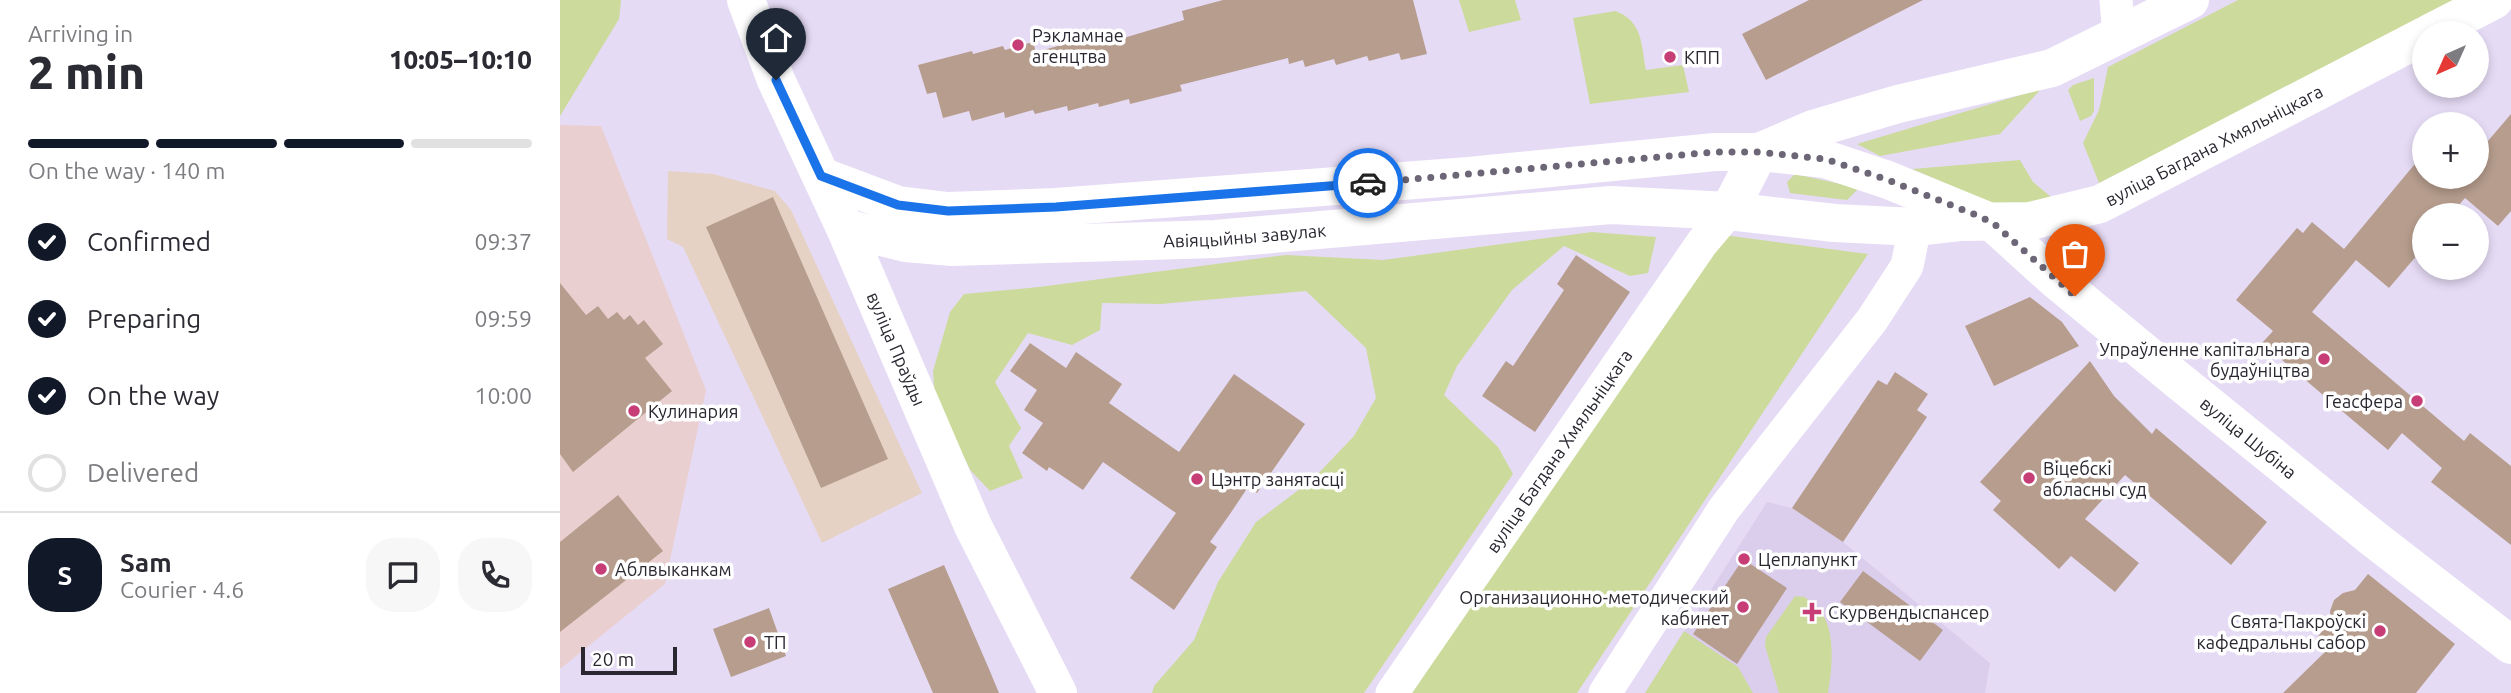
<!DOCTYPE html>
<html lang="en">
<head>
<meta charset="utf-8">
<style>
	:root { --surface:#fff; --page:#f7f7f7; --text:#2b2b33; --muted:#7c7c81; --line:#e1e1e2; --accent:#111827 }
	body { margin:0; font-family:Ubuntu,sans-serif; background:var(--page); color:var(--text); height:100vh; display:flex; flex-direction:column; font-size:26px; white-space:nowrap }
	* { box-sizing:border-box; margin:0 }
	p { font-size:23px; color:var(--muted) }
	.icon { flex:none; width:38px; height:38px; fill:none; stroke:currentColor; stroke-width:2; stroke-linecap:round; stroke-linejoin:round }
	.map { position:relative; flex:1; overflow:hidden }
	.details { display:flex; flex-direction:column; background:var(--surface); width:560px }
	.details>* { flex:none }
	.needle { width:46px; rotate:225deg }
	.fabs { position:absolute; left:1852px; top:21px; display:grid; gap:14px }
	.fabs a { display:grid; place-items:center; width:77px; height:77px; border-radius:50%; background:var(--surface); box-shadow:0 4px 10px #0003; font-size:35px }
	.scale { position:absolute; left:21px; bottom:18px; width:96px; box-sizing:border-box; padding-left:7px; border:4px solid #2b2731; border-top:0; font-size:19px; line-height:24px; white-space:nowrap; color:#2b2731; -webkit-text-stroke:5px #fff; paint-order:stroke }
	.pin { position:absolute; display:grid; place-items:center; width:60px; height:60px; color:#fff; margin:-72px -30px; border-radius:50% 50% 50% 0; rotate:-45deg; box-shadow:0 0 7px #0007 }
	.pin .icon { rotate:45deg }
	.courier { position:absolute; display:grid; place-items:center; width:70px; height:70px; margin:-35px; border:5px solid #1a73e8; border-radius:50%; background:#fff; color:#222; box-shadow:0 2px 9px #0007 }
	.headline em { font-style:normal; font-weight:800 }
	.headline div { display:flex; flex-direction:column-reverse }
	.headline { display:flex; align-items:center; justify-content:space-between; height:119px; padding:0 28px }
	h1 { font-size:46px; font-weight:800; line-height:52px }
	.bar { display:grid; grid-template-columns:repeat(4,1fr); gap:10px 7px; align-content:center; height:84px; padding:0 28px }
	.bar i { height:9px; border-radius:5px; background:var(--line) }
	.bar .on { background:var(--accent) }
	.bar p { grid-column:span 4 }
	.line { display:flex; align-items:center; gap:18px; padding:0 28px; border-top:2px solid var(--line) }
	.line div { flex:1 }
	.round { display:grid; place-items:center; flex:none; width:74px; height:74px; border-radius:28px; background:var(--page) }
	ol { padding:0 28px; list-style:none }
	li { display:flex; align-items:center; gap:21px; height:77px }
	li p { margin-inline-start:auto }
	li .icon { padding:7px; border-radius:50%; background:var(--accent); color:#fff; stroke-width:4 }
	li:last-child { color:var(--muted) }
	li i { width:38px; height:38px; border:4px solid var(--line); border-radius:50% }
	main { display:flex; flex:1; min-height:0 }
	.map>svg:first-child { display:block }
	.commercial { fill:#eacfd0 }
	.built { fill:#dbceed }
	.education { fill:#e6d2c4 }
	.green { fill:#ccda9c }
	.building { fill:#b69d8d }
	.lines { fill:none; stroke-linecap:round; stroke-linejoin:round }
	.minor { stroke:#fff; stroke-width:33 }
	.tertiary { stroke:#fff; stroke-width:38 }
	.secondary { stroke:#fff; stroke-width:38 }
	.done { stroke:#6c6676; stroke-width:7; stroke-dasharray:0 12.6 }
	.route { stroke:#1a73e8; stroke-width:9 }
	.poi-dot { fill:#c73d75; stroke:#fff; stroke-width:2.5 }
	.labels { text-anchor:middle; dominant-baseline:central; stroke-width:7; stroke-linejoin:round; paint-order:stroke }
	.poi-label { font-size:18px; fill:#2b2731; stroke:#fff; text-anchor:start }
	.street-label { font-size:18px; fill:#2b2731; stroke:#fff }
</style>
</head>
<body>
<main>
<section class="details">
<div class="headline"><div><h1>2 min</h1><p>Arriving in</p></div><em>10:05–10:10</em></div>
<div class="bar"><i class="on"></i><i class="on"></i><i class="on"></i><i></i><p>On the way · 140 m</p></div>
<ol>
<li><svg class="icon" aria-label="check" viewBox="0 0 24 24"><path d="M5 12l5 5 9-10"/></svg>Confirmed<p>09:37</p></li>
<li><svg class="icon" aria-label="check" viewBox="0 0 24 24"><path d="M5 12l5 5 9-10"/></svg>Preparing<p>09:59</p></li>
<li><svg class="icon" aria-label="check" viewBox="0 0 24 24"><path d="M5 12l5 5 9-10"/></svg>On the way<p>10:00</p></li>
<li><i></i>Delivered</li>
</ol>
<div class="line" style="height:126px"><b class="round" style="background:var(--accent);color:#fff">S</b><div><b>Sam</b><p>Courier · 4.6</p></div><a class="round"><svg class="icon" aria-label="chat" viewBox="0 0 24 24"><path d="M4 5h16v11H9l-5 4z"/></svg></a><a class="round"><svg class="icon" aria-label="phone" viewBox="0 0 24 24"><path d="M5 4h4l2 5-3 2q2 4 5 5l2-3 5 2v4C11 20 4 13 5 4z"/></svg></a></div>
</section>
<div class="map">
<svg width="1951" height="693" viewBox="0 0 1951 693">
	<rect width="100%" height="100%" fill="#e6dbf5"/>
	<!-- commercial -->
	<path class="commercial" d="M 0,125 L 41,126 L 146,390 L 105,584 L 0,669 Z"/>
	<!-- built -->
	<path class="built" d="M 1207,502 L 1232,508 L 1283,542 L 1430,663 L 1425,693 L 1085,693 Z"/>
	<!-- education -->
	<path class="education" d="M 108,171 L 153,174 L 215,191 L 231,210 L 362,493 L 262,543 L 123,247 L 107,239 Z"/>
	<!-- green -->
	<path class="green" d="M 0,0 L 61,0 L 59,19 L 0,116 Z
		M 899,0 L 955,0 L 961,20 L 909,32 Z
		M 1678,0 L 1903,0 L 1539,183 L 1523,143 L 1539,110 L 1548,67 Z
		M 1055,11 C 1083,21 1081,44 1086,70 L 1123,65 L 1129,92 L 1030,104 L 1013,18 Z
		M 1534,78 L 1534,111 L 1531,116 L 1520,121 L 1508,90 L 1513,85 Z
		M 1481,89 L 1440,134 L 1320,156 L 1297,144 Z
		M 1460,160 L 1473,182 L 1496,201 L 1440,207 L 1352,169 Z
		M 1235,174 L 1299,188 L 1287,200 L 1230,193 L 1227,182 Z
		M 1032,232 L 1096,237 L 1088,273 L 1070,276 L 1004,246 L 952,290 L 897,366 L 884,395 L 938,447 L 953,474 L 804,693 L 592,693 L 594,686 L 634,640 L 658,582 L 696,522 L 753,479 L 794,436 L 816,398 L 806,348 L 746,291 L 601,304 L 542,303 L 540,330 L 512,345 L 468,333 L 435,382 L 461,428 L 449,446 L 463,478 L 430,491 L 411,471 L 375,403 L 373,371 L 390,312 L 404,294 L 479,287 L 726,255 L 823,260 Z
		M 1156,234 L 1308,254 L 1017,693 L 852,693 Z
		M 1235,596 L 1245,597 C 1250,602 1256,607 1261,612 C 1276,632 1272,670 1268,693 L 1219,693 L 1205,646 L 1206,637 Z
		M 1124,631 L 1178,667 L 1193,693 L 1085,693 Z"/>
	<!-- building -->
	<path class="building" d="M 663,0 L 853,0 L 867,54 L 841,60 L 839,53 L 809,61 L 807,56 L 776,65 L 774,59 L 745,67 L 743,60 L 729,64 L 728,58 L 620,85 L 622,91 L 570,104 L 569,99 L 539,107 L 538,103 L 508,111 L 507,106 L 475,114 L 473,110 L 445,118 L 444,112 L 412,121 L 409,111 L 383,118 L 376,92 L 367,94 L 358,65 L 412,51 L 413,54 L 443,46 L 445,50 L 473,42 L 476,52 L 538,35 L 540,45 L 624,20 L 622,11 Z
		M 1249,0 L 1363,0 L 1206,80 L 1182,34 Z
		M 1951,114 L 1951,211 L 1938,226 L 1905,198 L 1890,215 L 1864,215 L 1864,247 L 1829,288 L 1796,260 L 1752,312 L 1904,441 L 1910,433 L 1951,466 L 1951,545 L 1871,482 L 1882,468 L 1842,433 L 1828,450 L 1702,343 L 1713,331 L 1676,300 L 1737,228 L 1743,233 L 1752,222 L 1784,249 L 1864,153 L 1864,177 L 1916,177 L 1916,155 Z
		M 213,197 L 328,459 L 261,488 L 146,227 Z
		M 1016,255 L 1070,292 L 975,432 L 922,396 L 946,361 L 953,366 L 1004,290 L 997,284 Z
		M 0,283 L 26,315 L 38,306 L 48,319 L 57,312 L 64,320 L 70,315 L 78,325 L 84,320 L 103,344 L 85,358 L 112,391 L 13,472 L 0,454 Z
		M 1470,297 L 1502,322 L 1519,346 L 1434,386 L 1405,326 Z
		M 470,343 L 506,368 L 516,352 L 562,384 L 549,403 L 619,452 L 674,374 L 745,424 L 697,493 L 688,487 L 670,514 L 650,542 L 657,547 L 614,610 L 570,578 L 616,513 L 543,462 L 523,490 L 489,467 L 487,471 L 462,453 L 483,423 L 464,410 L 477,390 L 450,371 Z
		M 1530,361 L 1554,396 L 1592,434 L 1596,428 L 1707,522 L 1671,565 L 1565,475 L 1525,519 L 1579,563 L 1555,592 L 1511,556 L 1499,569 L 1433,510 L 1441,501 L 1420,482 Z
		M 1335,372 L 1368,394 L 1357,410 L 1367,417 L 1283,542 L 1232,508 L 1318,380 L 1327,385 Z
		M 58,495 L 103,551 L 0,632 L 0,542 Z
		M 1183,559 L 1227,588 L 1177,664 L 1133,634 Z
		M 384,565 L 429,669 L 439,693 L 373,693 L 328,589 Z
		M 1303,571 L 1383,630 L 1360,661 L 1280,602 Z
		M 1808,574 L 1895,644 L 1856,693 L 1723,693 L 1766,651 L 1754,641 L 1771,621 L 1770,611 L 1774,600 L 1783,593 L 1795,590 Z
		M 209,608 L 226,656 L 171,677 L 153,629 Z"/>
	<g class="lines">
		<!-- minor -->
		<g class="minor">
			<path d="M 1556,0 L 1559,35"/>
			<path id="s1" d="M 832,693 L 1142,243 L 1169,211"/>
			<path d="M 1045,693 L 1164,509 L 1312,320 L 1347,266 L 1355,227"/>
		</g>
		<!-- tertiary -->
		<g class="tertiary">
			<path d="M 1870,33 L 1934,0"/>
			<path id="s2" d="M 261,176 L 338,205 L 388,211 L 496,207 L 909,176 L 1155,152 L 1199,152 L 1265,159 L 1328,180 L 1433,223 L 1495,279 L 1619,381 L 1814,539 L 1951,645"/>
			<path d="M 1169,211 L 1199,152 L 1253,129 L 1338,104 L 1492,68 L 1630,0"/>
			<path id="s3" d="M 285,228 L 346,243 L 392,247 L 655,239 L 1051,205 L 1169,211 L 1275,223 L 1355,227 L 1400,222 L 1470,221 L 1540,204 L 1864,36"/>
		</g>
		<!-- secondary -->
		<path class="secondary" id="s4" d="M 186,0 L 216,80 L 285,228 L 413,526 L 498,693"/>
	</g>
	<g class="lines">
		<!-- done -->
		<path class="done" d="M 808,183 L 1155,152 L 1199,152 L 1265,159 L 1328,180 L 1416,215 L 1433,223 L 1515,296"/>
		<!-- route -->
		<path class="route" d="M 216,80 L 261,176 L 338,205 L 388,211 L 496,207 L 808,183"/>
	</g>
	<!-- markers -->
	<g class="poi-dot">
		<circle cx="458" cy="45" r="7"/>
		<circle cx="1110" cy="57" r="7"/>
		<circle cx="1764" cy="359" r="7"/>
		<circle cx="1857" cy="401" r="7"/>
		<circle cx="74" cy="411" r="7"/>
		<circle cx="1469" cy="478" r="7"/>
		<circle cx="637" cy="479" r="7"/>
		<circle cx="1184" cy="559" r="7"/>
		<circle cx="41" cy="569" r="7"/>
		<circle cx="1183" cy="607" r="7"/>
		<path d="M1248.5 601.5h7v7h7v7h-7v7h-7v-7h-7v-7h7z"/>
		<circle cx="1820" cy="631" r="7"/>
		<circle cx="190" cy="642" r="7"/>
	</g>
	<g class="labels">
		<!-- poi labels -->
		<g class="poi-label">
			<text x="472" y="35">Рэкламнае<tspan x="472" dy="21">агенцтва</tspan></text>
			<text x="1124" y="57">КПП</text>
			<text x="1750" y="349" text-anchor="end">Упраўленне капітальнага<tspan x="1750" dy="21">будаўніцтва</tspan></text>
			<text x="1843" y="401" text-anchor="end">Геасфера</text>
			<text x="88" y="411">Кулинария</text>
			<text x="1483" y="468">Віцебскі<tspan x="1483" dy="21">абласны суд</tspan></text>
			<text x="651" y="479">Цэнтр занятасці</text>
			<text x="1198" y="559">Цеплапункт</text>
			<text x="55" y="569">Аблвыканкам</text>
			<text x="1169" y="597" text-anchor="end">Организационно-методический<tspan x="1169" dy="21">кабинет</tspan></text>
			<text x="1268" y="612">Скурвендыспансер</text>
			<text x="1806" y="621" text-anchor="end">Свята-Пакроўскі<tspan x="1806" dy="21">кафедральны сабор</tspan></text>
			<text x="204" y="642">ТП</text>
		</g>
		<!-- street labels -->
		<g class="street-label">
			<text stroke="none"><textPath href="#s3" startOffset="1390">вуліца Багдана Хмяльніцкага</textPath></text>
			<text stroke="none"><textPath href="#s3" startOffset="402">Авіяцыйны завулак</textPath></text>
			<text stroke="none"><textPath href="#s4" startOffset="380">вуліца Праўды</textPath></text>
			<text stroke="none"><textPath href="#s2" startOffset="1526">вуліца Шубіна</textPath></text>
			<text stroke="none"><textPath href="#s1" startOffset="294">вуліца Багдана Хмяльніцкага</textPath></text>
		</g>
	</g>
</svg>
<div class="fabs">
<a><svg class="needle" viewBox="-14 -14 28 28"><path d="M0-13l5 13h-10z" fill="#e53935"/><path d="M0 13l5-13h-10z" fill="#7c7c81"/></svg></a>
<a>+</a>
<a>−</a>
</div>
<div class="scale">20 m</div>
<div class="pin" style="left:1515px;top:296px;background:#ea580c"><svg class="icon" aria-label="bag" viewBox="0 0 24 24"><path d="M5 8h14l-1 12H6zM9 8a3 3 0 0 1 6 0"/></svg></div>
<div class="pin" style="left:216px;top:80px;background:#1f2937"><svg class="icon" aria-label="home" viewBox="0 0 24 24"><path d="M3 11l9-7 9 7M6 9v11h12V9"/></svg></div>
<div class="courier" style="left:808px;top:183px"><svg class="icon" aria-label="car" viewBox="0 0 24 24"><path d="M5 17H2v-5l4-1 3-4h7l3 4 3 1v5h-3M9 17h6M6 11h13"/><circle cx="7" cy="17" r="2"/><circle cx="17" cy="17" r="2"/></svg></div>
</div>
</main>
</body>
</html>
